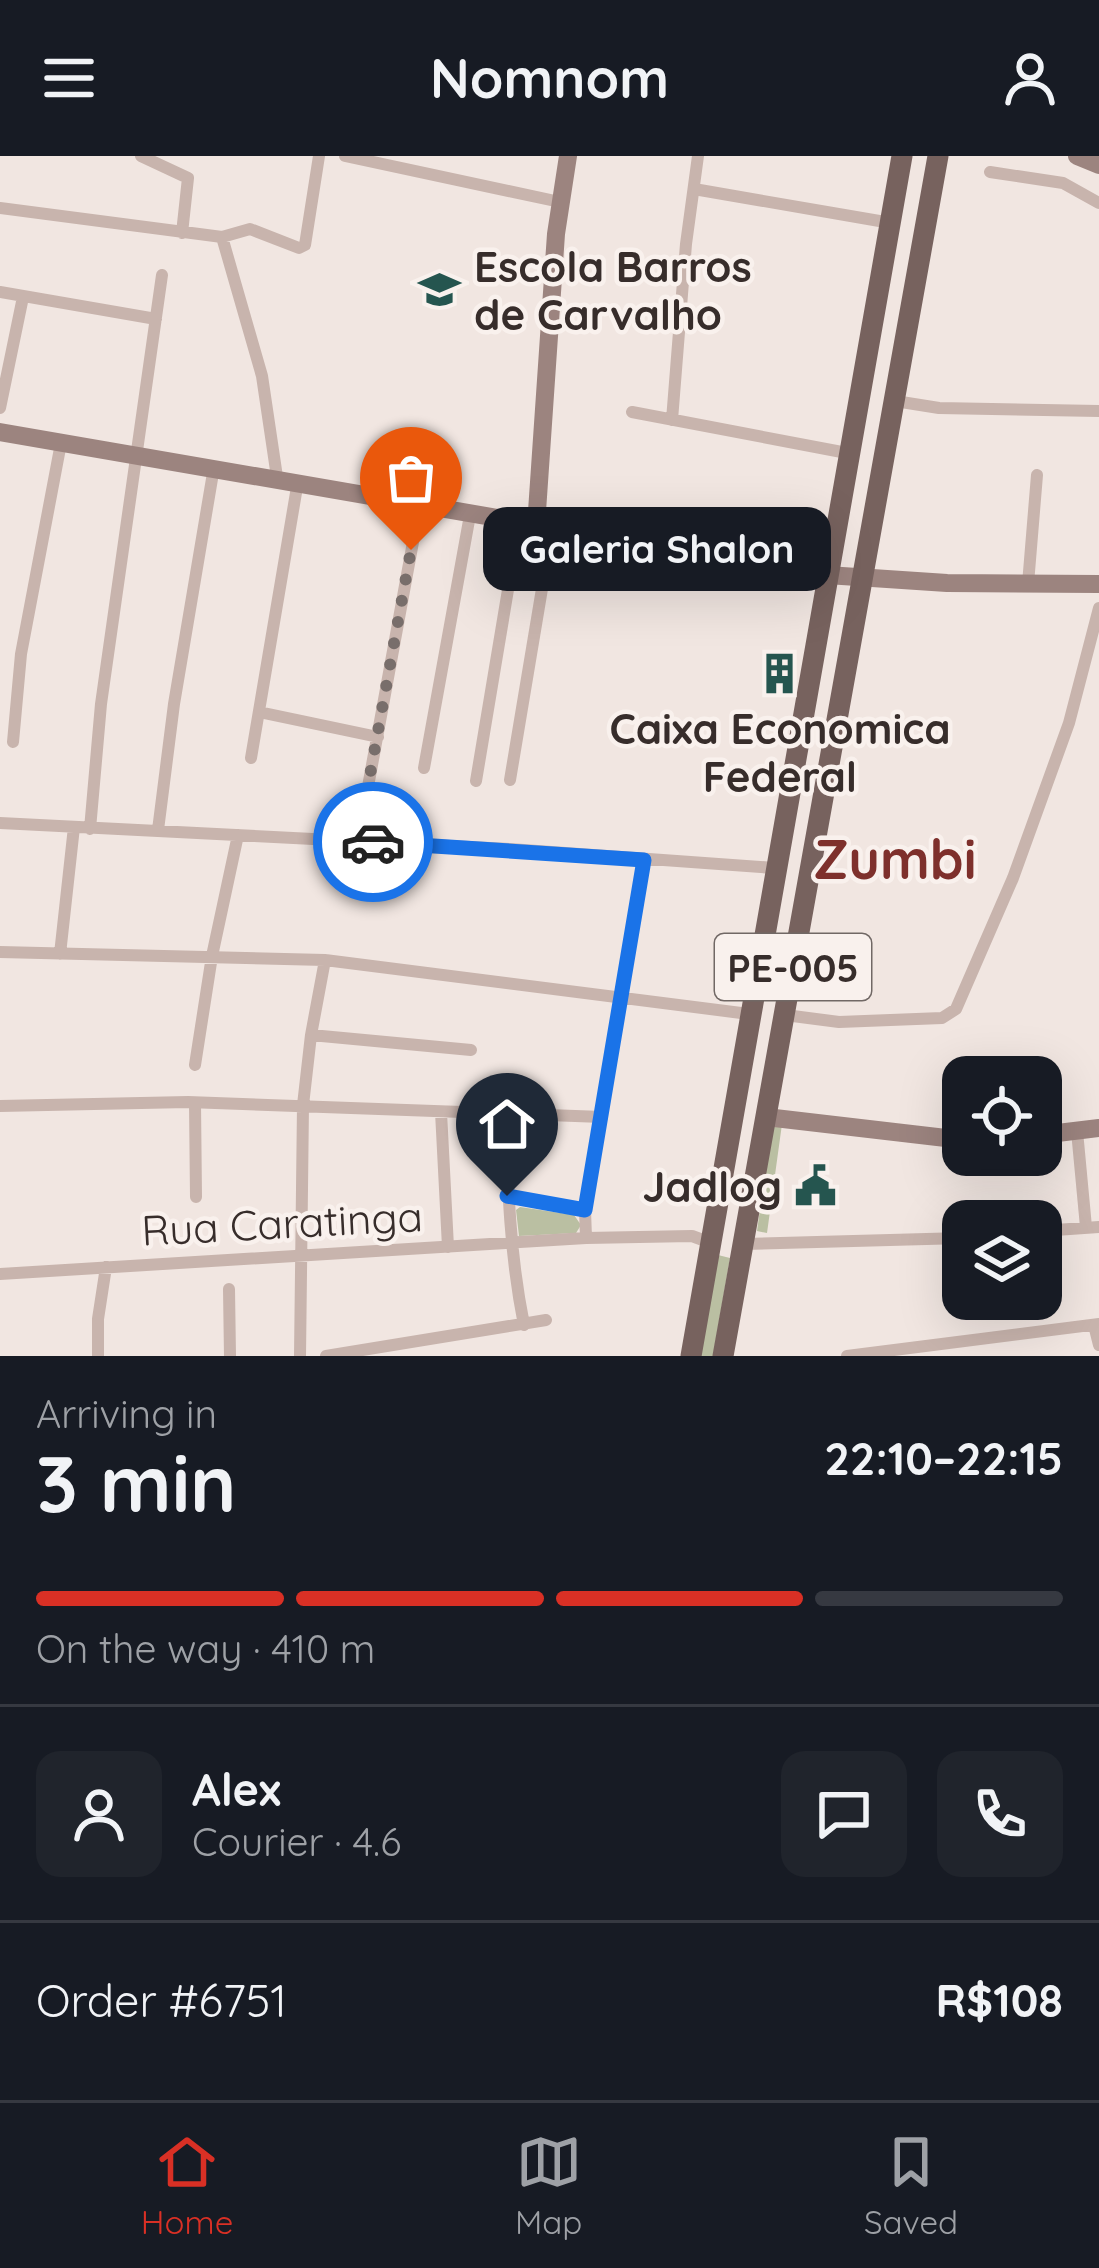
<!DOCTYPE html>
<html lang="en">
<head>
<meta charset="utf-8">
<style>
	:root { --surface:#171b24; --page:#20242c; --text:#f1f3f6; --muted:#9ea1a6; --line:#363941; --accent:#d93025 }
	body { margin:0; font-family:Quicksand,sans-serif; background:var(--page); color:var(--text); height:100vh; display:flex; flex-direction:column; font-size:45px; white-space:nowrap }
	* { box-sizing:border-box; margin:0 }
	p { font-size:39px; color:var(--muted) }
	.icon { flex:none; width:66px; height:66px; fill:none; stroke:currentColor; stroke-width:2; stroke-linecap:round; stroke-linejoin:round }
	.map { position:relative; height:1200px; overflow:hidden }
	.drawer { display:flex; flex-direction:column; background:var(--surface); flex:1 }
	.drawer>* { flex:none }
	.tools { position:absolute; left:942px; top:900px; display:grid; gap:24px }
	.tools a { display:grid; place-items:center; width:120px; height:120px; border-radius:24px; background:var(--surface); box-shadow:0 12px 48px #0002; font-size:60px }
	.pin { position:absolute; display:grid; place-items:center; width:102px; height:102px; color:#fff; margin:-123px -51px; border-radius:50% 50% 50% 0; rotate:-45deg; box-shadow:0 0 12px #0007 }
	.pin .icon { rotate:45deg }
	.courier { position:absolute; display:grid; place-items:center; width:120px; height:120px; margin:-60px; border:9px solid #1a73e8; border-radius:50%; background:#fff; color:#222; box-shadow:0 3px 15px #0007 }
	.bubble { position:absolute; height:84px; border-radius:24px; background:var(--surface); box-shadow:0 12px 48px #0002; font-size:39px; font-weight:700; line-height:84px; text-align:center }
	.headline em { font-style:normal; font-weight:700 }
	.headline div { display:flex; flex-direction:column-reverse }
	.headline { display:flex; align-items:center; justify-content:space-between; height:204px; padding:0 36px }
	h1 { font-size:78px; font-weight:700; line-height:90px }
	.bar { display:grid; grid-template-columns:repeat(4,1fr); gap:18px 12px; align-content:center; height:144px; padding:0 36px }
	.bar i { height:15px; border-radius:9px; background:var(--line) }
	.bar .selected { background:var(--accent) }
	.bar p { grid-column:span 4 }
	.line { display:flex; align-items:center; gap:30px; padding:0 36px; border-top:3px solid var(--line) }
	.line div { flex:1 }
	.round { display:grid; place-items:center; flex:none; width:126px; height:126px; border-radius:24px; background:var(--page) }
	header { display:flex; justify-content:space-between; align-items:center; height:156px; padding:0 36px; background:var(--surface); font-size:54px; font-weight:700 }
	.tabs { display:flex; justify-content:space-around; align-items:center; height:168px; border-top:3px solid var(--line); background:var(--surface); font-size:33px; color:var(--muted) }
	.tabs a { display:grid; justify-items:center; gap:6px }
	.tabs .selected { color:var(--accent) }
	.map>svg:first-child { display:block }
	.green { fill:#babfa2 }
	.lines { fill:none; stroke-linecap:round; stroke-linejoin:round }
	.street { stroke:#c8b4ad; stroke-width:12 }
	.secondary { stroke:#9c847f; stroke-width:18 }
	.primary { stroke:#77625e; stroke-width:21 }
	.done { stroke:#786e6b; stroke-width:12; stroke-dasharray:0 21.6 }
	.route { stroke:#1a73e8; stroke-width:15 }
	.labels { text-anchor:middle; dominant-baseline:central; stroke-width:9; stroke-linejoin:round; paint-order:stroke }
	.shield { fill:#f9f1ed; stroke:#716865; stroke-width:3 }
	.shield-label { font-size:39px; font-weight:bold; fill:#372d2b }
	.poi-label { font-size:42px; font-weight:bold; fill:#372d2b; stroke:#f9f1ed; text-anchor:start }
	.street-label { font-size:42px; fill:#372d2b; stroke:#f9f1ed }
	.district-label { font-size:54px; font-weight:bold; fill:#7e302c; stroke:#f9f1ed }
</style>
</head>
<body>
<header><svg class="icon" aria-label="menu" viewBox="0 0 24 24"><path d="M4 6h16M4 12h16M4 18h16"/></svg>Nomnom<svg class="icon" aria-label="person" viewBox="0 0 24 24"><circle cx="12" cy="8" r="4"/><path d="M4 21q1-7 8-7t8 7"/></svg></header>
<div class="map">
<svg width="1099" height="1200" viewBox="0 0 1099 1200">
	<rect width="100%" height="100%" fill="#f1e6e1"/>
	<!-- green -->
	<path class="green" d="M 772,966 L 782,968 L 767,1077 L 757,1075 Z
		M 520,1051 L 574,1059 L 581,1069 L 576,1077 L 519,1080 L 516,1054 Z
		M 718,1099 L 730,1102 L 713,1200 L 700,1200 Z"/>
	<g class="lines">
		<!-- street -->
		<path class="street" d="M 141,0 L 188,22 L 182,77
			M 345,0 L 560,46
			M 990,16 L 1063,27 L 1099,47
			M 694,33 L 891,67
			M 0,52 L 222,81 L 250,73 L 299,92 L 305,89 L 319,0
			M 222,81 L 262,220 L 277,321
			M 0,136 L 156,163
			M 895,245 L 939,252 L 1099,255
			M 0,252 L 23,141
			M 632,256 L 847,297
			M 672,264 L 686,88 L 698,0
			M 1028,428 L 1037,319
			M 259,556 L 378,581
			M 13,586 L 21,498 L 61,287
			M 251,602 L 298,325
			M 424,612 L 470,359
			M 510,624 L 552,373
			M 476,625 L 519,368
			M 0,667 L 510,693 L 774,712
			M 90,673 L 101,548 L 162,119
			M 158,674 L 174,548 L 214,311
			M 358,685 L 420,348
			M 0,796 L 325,804 L 749,858
			M 60,798 L 74,671
			M 785,859 L 839,866 L 942,862 L 956,853 L 1013,722 L 1069,567 L 1099,452
			M 311,879 L 471,894
			M 195,909 L 212,800 L 238,679
			M 195,947 L 196,1041
			M 0,950 L 188,946 L 602,961
			M 441,956 L 448,1091
			M 507,959 C 507,1030 510,1099 524,1169
			M 1077,975 L 1086,1071
			M 507,1040 L 585,1054
			M 1041,1075 L 1099,1071
			M 586,1082 L 585,1054 L 644,703
			M 743,1088 L 963,1082
			M 0,1118 L 586,1082 L 692,1080 L 711,1087
			M 229,1133 L 230,1200
			M 1094,1169 L 1099,1189
			M 98,1200 L 98,1163 L 106,1111
			M 300,1200 L 303,949 L 311,879 L 325,804
			M 326,1200 L 546,1164
			M 847,1200 L 1099,1168"/>
		<!-- secondary -->
		<path class="secondary" d="M 1077,0 L 1099,9
			M 0,276 L 827,419 L 947,427 L 1099,428
			M 536,370 L 556,78 L 568,0
			M 766,961 L 963,984
			M 1041,979 L 1099,972"/>
		<!-- primary -->
		<path class="primary" d="M 691,1200 L 902,0
			M 723,1200 L 938,0"/>
	</g>
	<g class="lines">
		<!-- done -->
		<path class="done" d="M 373,686 L 358,685 L 411,394"/>
		<!-- route -->
		<path class="route" d="M 373,686 L 644,704 L 585,1054 L 507,1040"/>
	</g>
	<!-- icons -->
	<defs>
		<symbol id="school-bare" viewBox="-9 -9 18 18"><path d="M0-5L7-2L0 1L-7-2ZM-4 1L0 2.5L4 1V4Q0 6-4 4Z" fill="#25554f" stroke="#f9f1ed" stroke-width="2.5" paint-order="stroke"/></symbol>
		<symbol id="building-bare" viewBox="-9 -9 18 18"><path d="M-4-6H4V6H1V3H-1V6H-4ZM-2.5-4.3h1.7v1.8h-1.7ZM.8-4.3h1.7v1.8H.8ZM-2.5-1h1.7V.8h-1.7ZM.8-1h1.7V.8H.8Z" fill="#25554f" stroke="#f9f1ed" stroke-width="2.5" paint-order="stroke"/></symbol>
		<symbol id="civic-bare" viewBox="-9 -9 18 18"><path d="M-.6-6.5H3V-4.5H.6V-3L4-1V1h2V6H-6V1h2V-1L-.6-3ZM-1.2 2.5V6h2.4V2.5Z" fill="#25554f" stroke="#f9f1ed" stroke-width="2.5" paint-order="stroke"/></symbol>
	</defs>
	<g fill-rule="evenodd">
		<use href="#school-bare" x="410" y="104" width="59" height="59"/>
		<use href="#building-bare" x="750" y="488" width="59" height="59"/>
		<use href="#civic-bare" x="786" y="1000" width="59" height="59"/>
	</g>
	<g class="labels">
		<!-- shield labels -->
		<rect class="shield" x="715" y="778" width="156" height="66" rx="9"/>
		<g class="shield-label">
			<text x="793" y="811">PE-005</text>
		</g>
		<!-- poi labels -->
		<g class="poi-label">
			<text x="474" y="110">Escola Barros<tspan x="474" dy="48">de Carvalho</tspan></text>
			<text x="780" y="572" text-anchor="middle">Caixa Economica<tspan x="780" dy="48">Federal</tspan></text>
			<text x="782" y="1030" text-anchor="end">Jadlog</text>
		</g>
		<!-- street labels -->
		<g class="street-label">
			<text transform="translate(282 1067) rotate(-3)">Rua Caratinga</text>
		</g>
		<!-- district labels -->
		<g class="district-label">
			<text x="895" y="703">Zumbi</text>
		</g>
	</g>
</svg>
<div class="tools">
<a><svg class="icon" aria-label="locate" viewBox="0 0 24 24"><circle cx="12" cy="12" r="6"/><path d="M12 2v4M12 18v4M2 12h4M18 12h4"/></svg></a>
<a><svg class="icon" aria-label="layers" viewBox="0 0 24 24"><path d="M12 4l9 5-9 5-9-5zM3 14l9 5 9-5"/></svg></a>
</div>
<div class="pin" style="left:411px;top:394px;background:#ea580c"><svg class="icon" aria-label="bag" viewBox="0 0 24 24"><path d="M5 8h14l-1 12H6zM9 8a3 3 0 0 1 6 0"/></svg></div>
<div class="pin" style="left:507px;top:1040px;background:#1f2937"><svg class="icon" aria-label="home" viewBox="0 0 24 24"><path d="M3 11l9-7 9 7M6 9v11h12V9"/></svg></div>
<div class="courier" style="left:373px;top:686px"><svg class="icon" aria-label="car" viewBox="0 0 24 24"><path d="M5 17H2v-5l4-1 3-4h7l3 4 3 1v5h-3M9 17h6M6 11h13"/><circle cx="7" cy="17" r="2"/><circle cx="17" cy="17" r="2"/></svg></div>
<div class="bubble" style="left:483px;top:351px;width:348px">Galeria Shalon</div>
</div>
<section class="drawer">
<div class="headline"><div><h1>3 min</h1><p>Arriving in</p></div><em>22:10–22:15</em></div>
<div class="bar"><i class="selected"></i><i class="selected"></i><i class="selected"></i><i></i><p>On the way · 410 m</p></div>
<div class="line" style="height:216px"><a class="round"><svg class="icon" aria-label="person" viewBox="0 0 24 24"><circle cx="12" cy="8" r="4"/><path d="M4 21q1-7 8-7t8 7"/></svg></a><div><b>Alex</b><p>Courier · 4.6</p></div><a class="round"><svg class="icon" aria-label="chat" viewBox="0 0 24 24"><path d="M4 5h16v11H9l-5 4z"/></svg></a><a class="round"><svg class="icon" aria-label="phone" viewBox="0 0 24 24"><path d="M5 4h4l2 5-3 2q2 4 5 5l2-3 5 2v4C11 20 4 13 5 4z"/></svg></a></div>
<div class="line" style="height:156px"><div>Order #6751</div><b>R$108</b></div>
</section>
<nav class="tabs">
<a class="selected"><svg class="icon" aria-label="home" viewBox="0 0 24 24"><path d="M3 11l9-7 9 7M6 9v11h12V9"/></svg>Home</a>
<a><svg class="icon" aria-label="map" viewBox="0 0 24 24"><path d="M3 6l6-2 6 2 6-2v14l-6 2-6-2-6 2zM9 4v14M15 6v14"/></svg>Map</a>
<a><svg class="icon" aria-label="saved" viewBox="0 0 24 24"><path d="M7 4h10v16l-5-4-5 4z"/></svg>Saved</a>
</nav>
</body>
</html>
